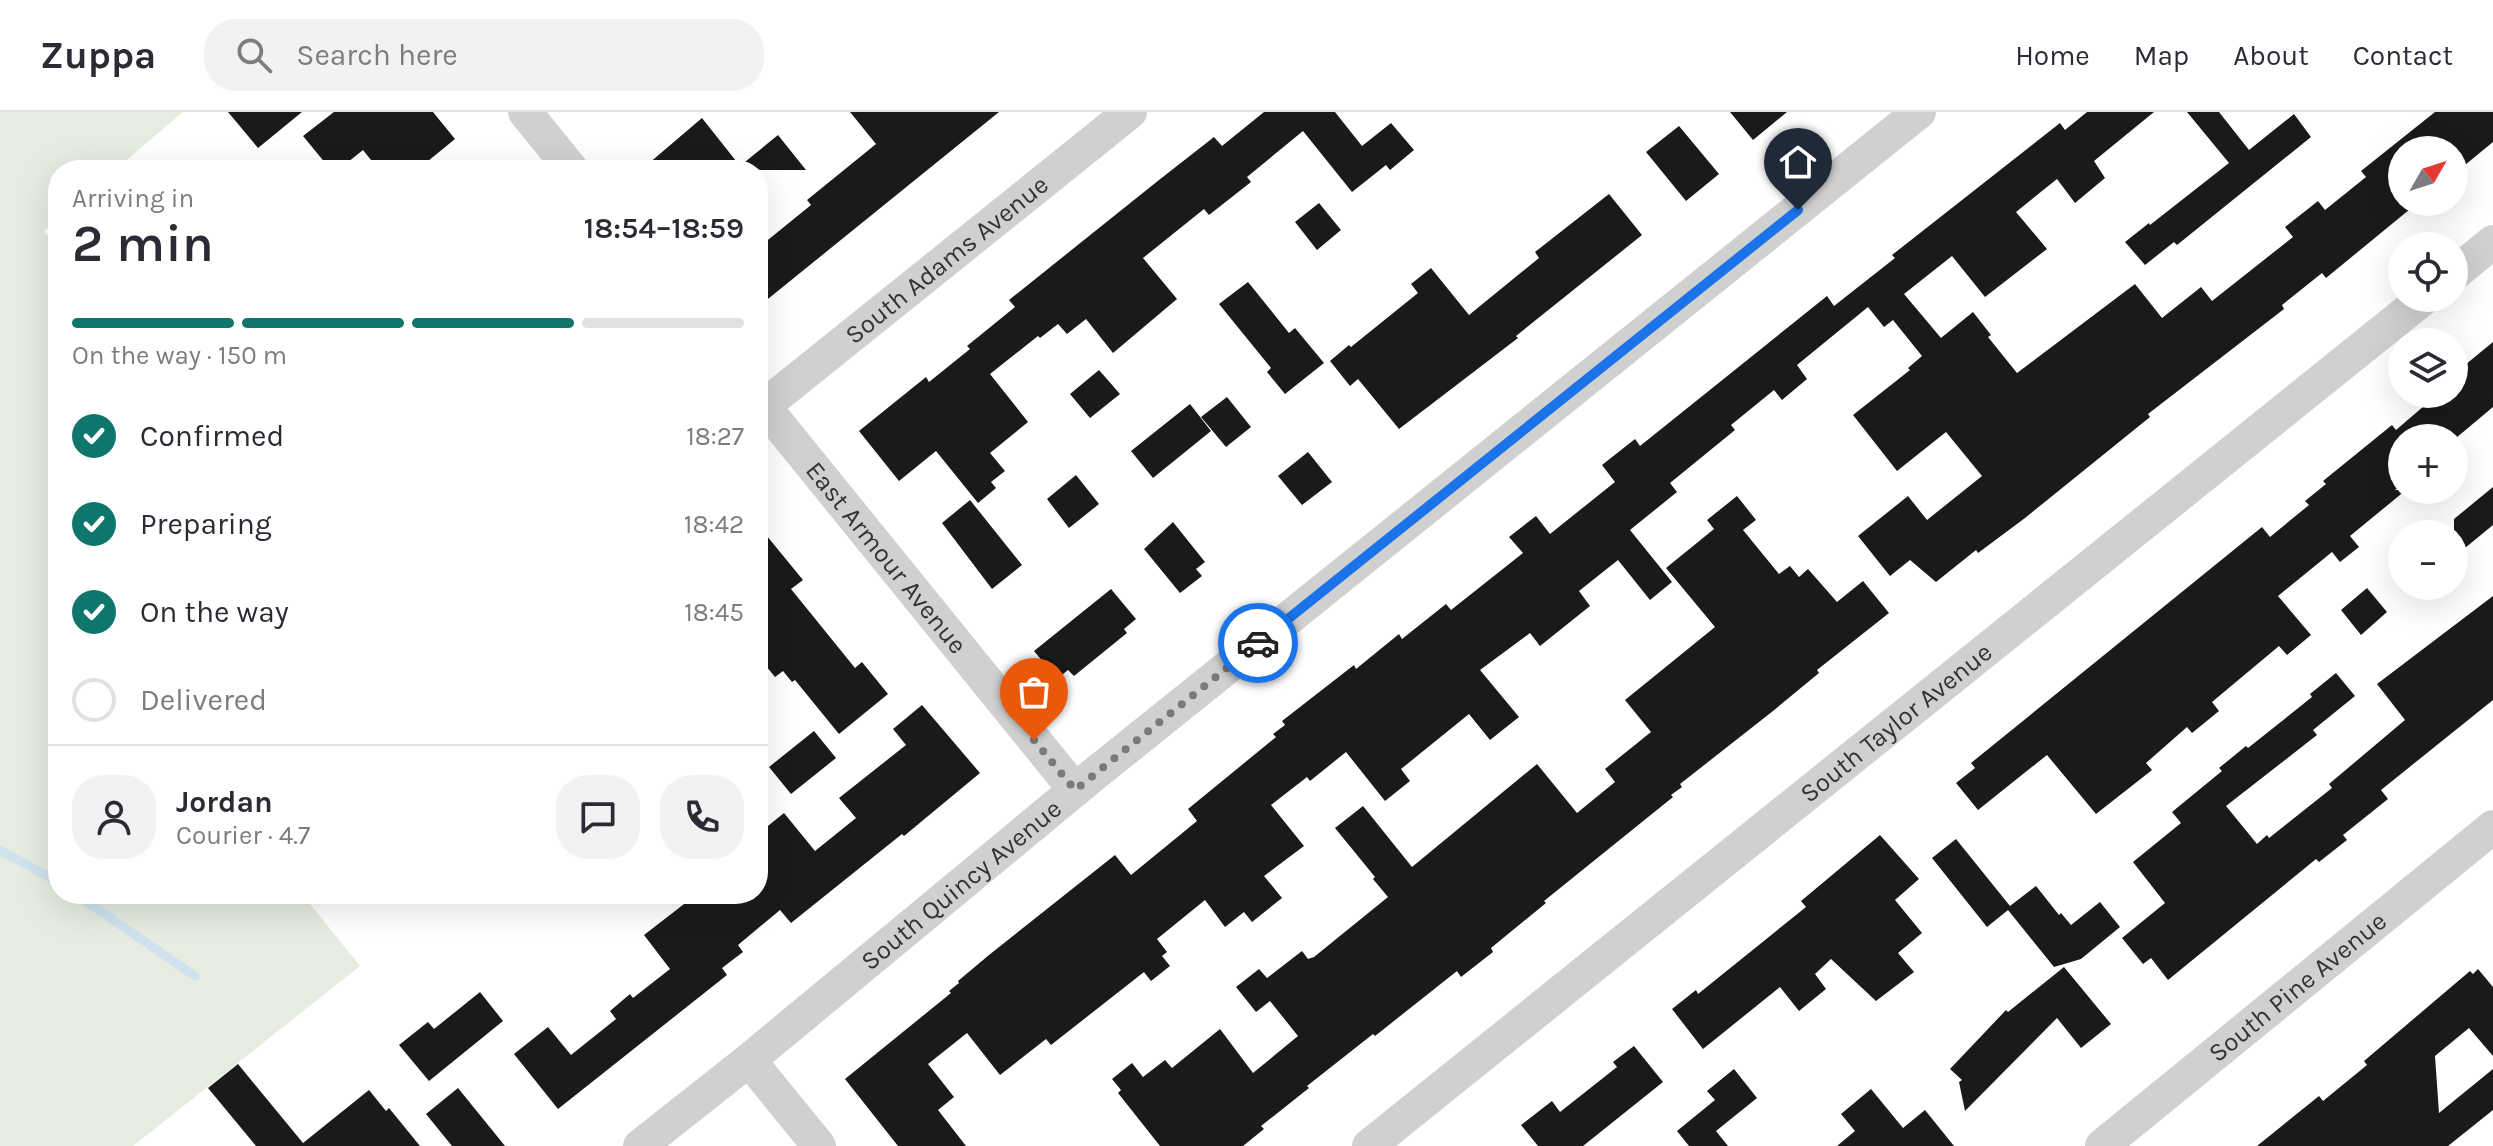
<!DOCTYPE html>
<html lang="en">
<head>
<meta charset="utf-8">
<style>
	:root { --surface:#fff; --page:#f2f2f3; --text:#2b2b33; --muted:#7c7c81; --line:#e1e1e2; --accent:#0f766e }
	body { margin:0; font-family:Karla,sans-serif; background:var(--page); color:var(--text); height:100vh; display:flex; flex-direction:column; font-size:30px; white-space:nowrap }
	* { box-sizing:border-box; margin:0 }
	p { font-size:26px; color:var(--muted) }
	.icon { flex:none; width:44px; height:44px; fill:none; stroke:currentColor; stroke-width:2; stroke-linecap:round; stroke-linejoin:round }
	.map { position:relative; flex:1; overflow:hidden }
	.sheet { position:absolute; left:48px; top:48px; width:720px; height:744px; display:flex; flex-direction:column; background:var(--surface); border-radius:32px; box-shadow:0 8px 32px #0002 }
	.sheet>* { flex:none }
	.needle { width:52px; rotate:51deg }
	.tools { position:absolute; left:2388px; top:24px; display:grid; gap:16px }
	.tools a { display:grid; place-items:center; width:80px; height:80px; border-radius:50%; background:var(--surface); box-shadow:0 8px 32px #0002; font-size:40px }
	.pin { position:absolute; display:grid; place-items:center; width:68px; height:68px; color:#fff; margin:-82px -34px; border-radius:50% 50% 50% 0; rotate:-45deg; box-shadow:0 0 8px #0007 }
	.pin .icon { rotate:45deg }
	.courier { position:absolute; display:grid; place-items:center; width:80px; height:80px; margin:-40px; border:6px solid #1a73e8; border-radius:50%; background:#fff; color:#222; box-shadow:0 2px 10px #0007 }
	.overview em { font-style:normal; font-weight:600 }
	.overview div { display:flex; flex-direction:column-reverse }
	.overview { display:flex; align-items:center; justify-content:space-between; height:136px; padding:0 24px }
	h1 { font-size:52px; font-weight:600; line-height:60px }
	.bar { display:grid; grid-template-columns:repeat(4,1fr); gap:12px 8px; align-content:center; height:96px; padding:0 24px }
	.bar i { height:10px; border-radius:6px; background:var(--line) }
	.bar .selected { background:var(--accent) }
	.bar p { grid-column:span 4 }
	.line { display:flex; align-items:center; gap:20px; padding:0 24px; border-top:2px solid var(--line) }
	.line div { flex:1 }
	.round { display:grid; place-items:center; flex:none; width:84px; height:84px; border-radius:32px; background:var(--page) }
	ol { padding:0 24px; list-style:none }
	li { display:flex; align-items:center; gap:24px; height:88px }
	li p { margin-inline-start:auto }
	li .icon { padding:8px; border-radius:50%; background:var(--accent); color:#fff; stroke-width:4 }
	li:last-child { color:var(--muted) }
	li i { width:44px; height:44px; border:4px solid var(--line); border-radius:50% }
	header { display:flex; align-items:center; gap:48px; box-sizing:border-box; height:112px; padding:0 40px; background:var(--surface); border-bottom:2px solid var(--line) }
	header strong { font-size:38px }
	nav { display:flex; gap:44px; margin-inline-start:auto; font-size:28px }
	.search { width:560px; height:72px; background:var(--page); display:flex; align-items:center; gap:20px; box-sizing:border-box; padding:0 28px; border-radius:32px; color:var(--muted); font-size:30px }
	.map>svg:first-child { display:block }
	.green { fill:#e6ecdf }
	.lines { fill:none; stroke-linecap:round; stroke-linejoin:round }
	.stream { stroke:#cfe2ee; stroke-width:9 }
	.building { fill:#1a1a1a }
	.street { stroke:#d0d0d0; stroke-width:34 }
	.done { stroke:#7a7a7a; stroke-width:8; stroke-dasharray:0 14.4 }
	.route { stroke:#1a73e8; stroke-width:10 }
	.labels { text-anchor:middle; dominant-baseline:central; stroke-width:8; stroke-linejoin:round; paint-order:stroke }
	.street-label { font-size:26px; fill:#333; stroke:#fff }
</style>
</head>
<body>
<header>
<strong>Zuppa</strong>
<div class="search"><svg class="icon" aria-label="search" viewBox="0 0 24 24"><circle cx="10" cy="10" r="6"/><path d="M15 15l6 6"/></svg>Search here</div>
<nav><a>Home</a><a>Map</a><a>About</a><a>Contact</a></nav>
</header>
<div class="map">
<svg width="2493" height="1034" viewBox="0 0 2493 1034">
	<rect width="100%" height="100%" fill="#fff"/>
	<!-- green -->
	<path class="green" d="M 0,0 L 183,0 L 115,58 L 58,58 L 58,107 L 44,119 L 58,137 L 58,782 L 302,782 L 360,854 L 133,1034 L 0,1034 Z"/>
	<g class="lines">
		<!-- stream -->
		<path class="stream" d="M 0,738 L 58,770
			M 75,782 L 195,864"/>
	</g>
	<!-- building -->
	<path class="building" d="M 228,0 L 302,0 L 258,36 Z
		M 334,0 L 433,0 L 455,27 L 417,58 L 379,58 L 363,38 L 338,58 L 331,58 L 303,24 Z
		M 850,0 L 999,0 L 758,195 L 758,136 L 811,93 L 807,88 L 876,32 Z
		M 1264,0 L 1335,0 L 1362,34 L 1391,11 L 1414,38 L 1390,58 L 1386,53 L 1352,80 L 1303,19 L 1247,65 L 1251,70 L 1209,103 L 1204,97 L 1143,146 L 1177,187 L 1113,241 L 1086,207 L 1067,222 L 1058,212 L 1040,226 L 1038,224 L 990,262 L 1028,310 L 990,341 L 1005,359 L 991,370 L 996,376 L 978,391 L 936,339 L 899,369 L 859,319 L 926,265 L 929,270 L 970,237 L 967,234 L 1015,195 L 1009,188 L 1159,68 L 1214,25 L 1222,34 Z
		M 1730,0 L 1787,0 L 1753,28 Z
		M 2087,0 L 2154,0 L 2094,49 L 2105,66 L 2075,91 L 2057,67 L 2016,100 L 2047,137 L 1985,185 L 1952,144 L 1904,182 L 1941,226 L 1973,200 L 1991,223 L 1988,225 L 2017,261 L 2135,172 L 2162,206 L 2201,175 L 2212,189 L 2293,125 L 2285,115 L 2318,89 L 2325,98 L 2366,65 L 2361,59 L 2435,0 L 2493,0 L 2493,30 L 2454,62 L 2454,38 L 2402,38 L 2402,90 L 2412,90 L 2415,93 L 2326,166 L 2322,161 L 2282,193 L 2284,197 L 2148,302 L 2150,305 L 2025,406 L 1978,441 L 1976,438 L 1936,470 L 1910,448 L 1890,464 L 1858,424 L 1908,384 L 1927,408 L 1982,364 L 1946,320 L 1897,359 L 1853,303 L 1910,258 L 1908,256 L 1922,244 L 1893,208 L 1884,215 L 1868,195 L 1797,253 L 1807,267 L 1782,288 L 1774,278 L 1731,313 L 1735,318 L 1670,371 L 1677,380 L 1630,418 L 1672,470 L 1650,488 L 1618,448 L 1579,479 L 1590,494 L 1540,534 L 1530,521 L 1480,558 L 1519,605 L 1490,628 L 1469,602 L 1401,657 L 1410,669 L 1385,689 L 1346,640 L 1310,669 L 1307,665 L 1271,693 L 1304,734 L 1264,764 L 1282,786 L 1252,810 L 1244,800 L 1225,815 L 1205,788 L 1157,827 L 1167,840 L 1162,844 L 1170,854 L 1151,869 L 1144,860 L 1051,933 L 1046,927 L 1000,963 L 967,921 L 928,952 L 954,985 L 938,998 L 966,1034 L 898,1034 L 845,967 L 951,881 L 949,879 L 959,871 L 958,869 L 989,843 L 1115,743 L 1131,763 L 1197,709 L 1188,697 L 1276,625 L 1273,622 L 1285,613 L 1282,609 L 1354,553 L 1356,557 L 1399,522 L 1402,527 L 1446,492 L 1451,498 L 1523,441 L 1509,425 L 1536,404 L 1550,422 L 1615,370 L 1602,353 L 1635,327 L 1640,334 L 1827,184 L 1834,194 L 1895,146 L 1892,143 L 2060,11 L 2065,18 Z
		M 2187,0 L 2219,0 L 2249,38 L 2294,2 L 2311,25 L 2177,133 L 2174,130 L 2145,153 L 2125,130 L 2149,111 L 2150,113 L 2229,51 Z
		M 702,6 L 740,54 L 778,23 L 806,58 L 641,58 Z
		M 1679,14 L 1719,62 L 1686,89 L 1646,40 Z
		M 1609,82 L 1642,123 L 1516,224 L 1518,226 L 1399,317 L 1358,267 L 1350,274 L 1330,249 L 1349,233 L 1351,235 L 1418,181 L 1411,172 L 1431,156 L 1469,203 L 1539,146 L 1535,140 Z
		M 1319,91 L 1341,118 L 1317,138 L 1295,110 Z
		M 1248,170 L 1289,221 L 1295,216 L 1324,251 L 1285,282 L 1267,260 L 1271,256 L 1219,192 Z
		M 2493,230 L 2493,295 L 2456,326 L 2402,326 L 2402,372 L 2395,378 L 2406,378 L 2350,424 L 2359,435 L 2340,450 L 2332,440 L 2278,484 L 2311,523 L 2287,543 L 2279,534 L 2212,590 L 2219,599 L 2192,621 L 2187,615 L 2146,651 L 2152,658 L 2096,702 L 2047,643 L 1978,698 L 1956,671 L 1975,656 L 1971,651 L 2262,415 L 2270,425 L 2309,393 L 2305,389 L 2326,372 L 2323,369 L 2392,313 L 2396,318 L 2438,282 L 2454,282 L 2454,262 Z
		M 1099,258 L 1120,282 L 1090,306 L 1070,282 Z
		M 1227,285 L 1251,315 L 1226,335 L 1201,305 Z
		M 1190,292 L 1211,319 L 1153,366 L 1131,339 Z
		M 1308,340 L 1332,370 L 1302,393 L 1278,364 Z
		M 1076,363 L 1099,392 L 1069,416 L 1047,387 Z
		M 2493,375 L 2493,413 L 2454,445 L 2454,407 Z
		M 1737,384 L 1756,408 L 1743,418 L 1779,462 L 1790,454 L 1799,465 L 1808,457 L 1837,490 L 1863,469 L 1889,501 L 1817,558 L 1819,561 L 1773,599 L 1680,672 L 1682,675 L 1671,683 L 1673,685 L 1544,789 L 1546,791 L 1491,836 L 1493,840 L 1461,865 L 1457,859 L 1375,924 L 1373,922 L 1307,974 L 1309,976 L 1261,1014 L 1264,1017 L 1243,1034 L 1160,1034 L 1118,981 L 1121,978 L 1112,967 L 1132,951 L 1143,965 L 1165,948 L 1172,956 L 1220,917 L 1253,961 L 1298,924 L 1270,889 L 1256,900 L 1236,875 L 1259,857 L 1267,866 L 1302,839 L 1308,847 L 1314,845 L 1388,785 L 1373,767 L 1375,765 L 1335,716 L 1363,694 L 1412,755 L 1537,652 L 1577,701 L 1615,670 L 1605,657 L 1651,620 L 1625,588 L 1715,515 L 1666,456 L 1714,417 L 1707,408 Z
		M 970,388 L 1022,453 L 992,477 L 942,411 Z
		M 1173,410 L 1205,450 L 1196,457 L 1202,464 L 1180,481 L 1144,437 Z
		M 758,413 L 803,468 L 791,477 L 855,556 L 862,550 L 888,582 L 839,622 L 795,568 L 792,570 L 783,559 L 775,565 L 758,544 Z
		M 2367,476 L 2387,500 L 2361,523 L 2341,498 Z
		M 1111,477 L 1136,507 L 1124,517 L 1127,521 L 1074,564 L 1068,558 L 1057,567 L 1034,539 Z
		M 2493,484 L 2493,588 L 2381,678 L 2388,687 L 2343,723 L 2347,728 L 2319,750 L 2316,747 L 2168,868 L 2151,846 L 2143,852 L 2122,826 L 2165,791 L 2133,750 L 2181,711 L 2172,700 L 2222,659 L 2219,656 L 2246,634 L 2248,636 L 2312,585 L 2310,582 L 2336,561 L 2355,584 L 2313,618 L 2317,623 L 2226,694 L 2257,732 L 2267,723 L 2269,726 L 2332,676 L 2329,672 L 2405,608 L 2377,572 Z
		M 922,593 L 980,661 L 904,724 L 902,722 L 791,811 L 780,798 L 738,833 L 743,840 L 722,856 L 727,863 L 558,997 L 514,942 L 548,915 L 571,943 L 616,907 L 610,899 L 630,882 L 633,886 L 670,857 L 644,823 L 697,782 L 758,782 L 758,722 L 784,701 L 815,739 L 856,706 L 839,686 L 906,633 L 893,617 Z
		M 814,619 L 836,646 L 791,682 L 769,655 Z
		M 1880,723 L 1919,767 L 1895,788 L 1922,821 L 1898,841 L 1914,860 L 1876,889 L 1831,847 L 1815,862 L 1826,877 L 1799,899 L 1780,875 L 1703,937 L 1672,897 L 1696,878 L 1698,882 L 1806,795 L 1801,789 Z
		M 1956,727 L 2010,794 L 2036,774 L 2059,803 L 2061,801 L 2071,813 L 2100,790 L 2120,815 L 2081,847 L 2054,855 L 2008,798 L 1987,815 L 1932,746 Z
		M 2064,855 L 2111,912 L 2081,936 L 2057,906 L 1965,999 L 1959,970 L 1962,968 L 1950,957 L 2006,898 L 2008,900 Z
		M 2478,857 L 2493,875 L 2493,944 L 2469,916 L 2435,944 L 2439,1001 L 2493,957 L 2493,998 L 2448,1034 L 2257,1034 L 2319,984 L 2323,989 L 2367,953 L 2364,949 L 2470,859 L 2473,862 Z
		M 480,880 L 503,909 L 429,969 L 399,933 L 428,910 L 434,917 Z
		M 1634,934 L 1663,970 L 1583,1034 L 1538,1034 L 1521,1013 L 1552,989 L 1560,1000 L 1617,955 L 1613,950 Z
		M 238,952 L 303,1031 L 369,978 L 386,999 L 389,996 L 420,1034 L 256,1034 L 208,976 Z
		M 1734,957 L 1757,986 L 1716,1019 L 1728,1034 L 1689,1034 L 1677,1019 L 1715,988 L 1707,979 Z
		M 458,976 L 505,1034 L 452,1034 L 426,1002 Z
		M 1871,977 L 1903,1016 L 1925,998 L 1954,1034 L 1837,1034 L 1855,1019 L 1841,1002 Z"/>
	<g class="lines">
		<!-- street -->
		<g class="street">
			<path d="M 525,0 L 572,58"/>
			<path d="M 2454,162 L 2493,130"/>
			<path id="s1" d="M 758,287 L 1075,678"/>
			<path id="s2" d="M 764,294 L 1130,0"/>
			<path d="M 749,948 L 819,1034"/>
			<path id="s3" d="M 640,1034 L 749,948 L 1092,664 L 1919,0"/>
			<path id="s4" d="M 1369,1034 L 2424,186"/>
			<path id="s5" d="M 2102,1034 L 2493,715"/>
		</g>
	</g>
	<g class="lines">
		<!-- done -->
		<path class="done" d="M 1034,628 L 1075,678 L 1258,531"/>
		<!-- route -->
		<path class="route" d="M 1258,531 L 1798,98"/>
	</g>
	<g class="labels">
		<!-- street labels -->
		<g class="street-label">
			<text stroke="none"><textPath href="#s2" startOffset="234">South Adams Avenue</textPath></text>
			<text stroke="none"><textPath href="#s1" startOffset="204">East Armour Avenue</textPath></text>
			<text stroke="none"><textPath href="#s4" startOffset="676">South Taylor Avenue</textPath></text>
			<text stroke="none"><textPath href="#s3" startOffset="414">South Quincy Avenue</textPath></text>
			<text stroke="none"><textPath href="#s5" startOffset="252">South Pine Avenue</textPath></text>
		</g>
	</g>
</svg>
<div class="tools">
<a><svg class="needle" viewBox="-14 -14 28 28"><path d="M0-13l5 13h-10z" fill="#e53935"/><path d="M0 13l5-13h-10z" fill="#7c7c81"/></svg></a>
<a><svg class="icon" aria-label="locate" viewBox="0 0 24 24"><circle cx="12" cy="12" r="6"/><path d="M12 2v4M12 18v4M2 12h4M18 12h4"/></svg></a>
<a><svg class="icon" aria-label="layers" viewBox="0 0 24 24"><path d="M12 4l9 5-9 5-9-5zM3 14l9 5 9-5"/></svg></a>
<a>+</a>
<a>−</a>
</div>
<div class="pin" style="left:1034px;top:628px;background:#ea580c"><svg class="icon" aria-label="bag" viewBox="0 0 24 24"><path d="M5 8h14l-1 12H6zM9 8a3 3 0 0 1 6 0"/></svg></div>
<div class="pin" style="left:1798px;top:98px;background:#1f2937"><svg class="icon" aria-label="home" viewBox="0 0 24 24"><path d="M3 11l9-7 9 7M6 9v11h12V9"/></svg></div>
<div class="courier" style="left:1258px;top:531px"><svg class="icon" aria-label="car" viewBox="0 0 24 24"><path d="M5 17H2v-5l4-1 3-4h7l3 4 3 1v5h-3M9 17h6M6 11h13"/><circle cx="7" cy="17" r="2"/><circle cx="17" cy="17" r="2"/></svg></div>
<section class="sheet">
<div class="overview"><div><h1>2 min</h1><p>Arriving in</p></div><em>18:54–18:59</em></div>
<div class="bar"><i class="selected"></i><i class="selected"></i><i class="selected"></i><i></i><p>On the way · 150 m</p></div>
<ol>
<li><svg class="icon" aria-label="check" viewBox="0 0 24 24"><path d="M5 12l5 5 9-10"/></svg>Confirmed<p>18:27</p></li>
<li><svg class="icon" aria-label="check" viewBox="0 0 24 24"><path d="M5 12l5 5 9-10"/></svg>Preparing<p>18:42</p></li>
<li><svg class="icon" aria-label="check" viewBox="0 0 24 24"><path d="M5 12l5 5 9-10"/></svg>On the way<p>18:45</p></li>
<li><i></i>Delivered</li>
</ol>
<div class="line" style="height:144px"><a class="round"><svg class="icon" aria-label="person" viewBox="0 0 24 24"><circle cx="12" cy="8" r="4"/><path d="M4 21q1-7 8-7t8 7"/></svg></a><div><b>Jordan</b><p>Courier · 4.7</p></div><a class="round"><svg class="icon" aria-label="chat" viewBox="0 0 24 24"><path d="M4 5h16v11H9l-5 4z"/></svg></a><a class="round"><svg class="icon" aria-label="phone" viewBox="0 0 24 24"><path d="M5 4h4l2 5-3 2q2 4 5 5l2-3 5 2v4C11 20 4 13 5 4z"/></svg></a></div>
</section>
</div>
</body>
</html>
